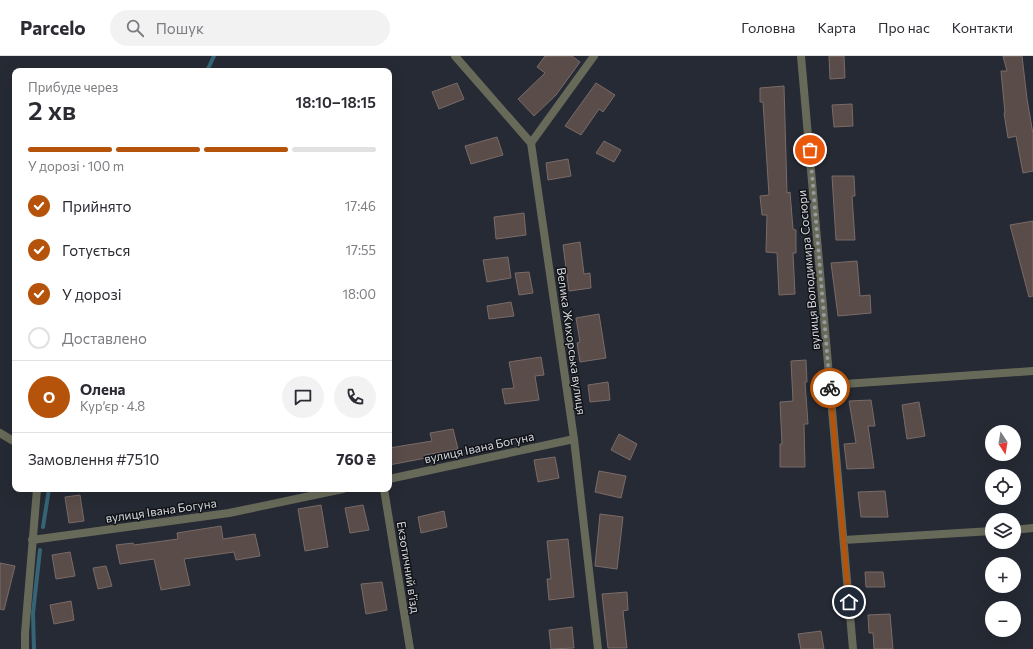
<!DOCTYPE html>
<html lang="uk">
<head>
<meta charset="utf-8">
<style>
	:root { --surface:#fff; --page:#f2f2f3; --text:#2b2b33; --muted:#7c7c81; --line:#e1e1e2; --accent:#b45309 }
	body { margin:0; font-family:Commissioner,sans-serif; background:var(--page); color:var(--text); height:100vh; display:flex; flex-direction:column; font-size:15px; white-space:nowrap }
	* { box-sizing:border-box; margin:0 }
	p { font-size:13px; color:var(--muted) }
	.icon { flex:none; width:22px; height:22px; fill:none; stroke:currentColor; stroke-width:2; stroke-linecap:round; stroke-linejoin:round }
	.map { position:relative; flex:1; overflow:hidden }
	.panel { position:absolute; left:12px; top:12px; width:380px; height:424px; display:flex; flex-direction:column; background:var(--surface); border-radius:8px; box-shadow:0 4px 16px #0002 }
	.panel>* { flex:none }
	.needle { width:26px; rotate:168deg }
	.controls { position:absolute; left:985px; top:369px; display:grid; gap:8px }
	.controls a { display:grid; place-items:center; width:36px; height:36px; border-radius:50%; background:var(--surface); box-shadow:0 4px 16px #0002; font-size:20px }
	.pin { position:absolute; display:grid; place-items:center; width:34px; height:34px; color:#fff; margin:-17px; border:2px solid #fff; border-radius:50%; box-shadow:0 1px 4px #0007 }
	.courier { position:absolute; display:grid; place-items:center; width:40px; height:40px; margin:-20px; border:3px solid #b45309; border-radius:50%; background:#fff; color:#222; box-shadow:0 1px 5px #0007 }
	.head em { font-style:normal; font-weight:600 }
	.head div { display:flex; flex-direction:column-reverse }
	.head { display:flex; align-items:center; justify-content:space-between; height:68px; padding:0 16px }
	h1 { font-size:26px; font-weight:600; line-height:30px }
	.bar { display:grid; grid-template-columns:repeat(4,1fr); gap:6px 4px; align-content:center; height:48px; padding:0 16px }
	.bar i { height:5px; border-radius:3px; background:var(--line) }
	.bar .active { background:var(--accent) }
	.bar p { grid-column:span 4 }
	.line { display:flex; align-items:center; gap:10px; padding:0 16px; border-top:1px solid var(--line) }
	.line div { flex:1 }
	.round { display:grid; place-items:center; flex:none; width:42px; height:42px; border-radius:21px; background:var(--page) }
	ol { padding:0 16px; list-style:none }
	li { display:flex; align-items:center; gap:12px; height:44px }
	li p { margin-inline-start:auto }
	li .icon { padding:4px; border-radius:50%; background:var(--accent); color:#fff; stroke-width:4 }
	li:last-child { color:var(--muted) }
	li i { width:22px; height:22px; border:2px solid var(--line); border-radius:50% }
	header { display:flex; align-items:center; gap:24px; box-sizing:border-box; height:56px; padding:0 20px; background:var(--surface); border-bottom:1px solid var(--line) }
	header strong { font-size:19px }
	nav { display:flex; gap:22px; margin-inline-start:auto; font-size:14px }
	.search { width:280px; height:36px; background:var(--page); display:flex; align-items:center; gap:10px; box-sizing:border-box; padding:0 14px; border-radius:22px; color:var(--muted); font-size:15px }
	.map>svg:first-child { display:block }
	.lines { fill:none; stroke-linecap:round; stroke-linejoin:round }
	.stream { stroke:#356575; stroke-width:4 }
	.building { fill:#594c49; stroke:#796b68 }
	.street { stroke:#686a59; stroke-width:8 }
	.done { stroke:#979aa2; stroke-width:4; stroke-dasharray:0 7.2 }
	.route { stroke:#b45309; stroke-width:5 }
	.labels { text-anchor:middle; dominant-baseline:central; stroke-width:3; stroke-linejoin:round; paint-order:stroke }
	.street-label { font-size:12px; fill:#d4d7dd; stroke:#111317 }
</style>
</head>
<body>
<header>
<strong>Parcelo</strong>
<div class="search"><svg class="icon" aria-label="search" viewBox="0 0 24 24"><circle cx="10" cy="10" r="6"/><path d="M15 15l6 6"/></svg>Пошук</div>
<nav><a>Головна</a><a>Карта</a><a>Про нас</a><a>Контакти</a></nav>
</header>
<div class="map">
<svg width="1033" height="593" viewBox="0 0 1033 593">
	<rect width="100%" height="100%" fill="#262a34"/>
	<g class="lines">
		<!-- stream -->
		<path class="stream" d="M 207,15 L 214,0
			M 43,471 L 49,433
			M 34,593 L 33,557 L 40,494"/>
	</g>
	<!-- building -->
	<path class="building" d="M 545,0 L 572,0 L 580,6 L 556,39 L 534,60 L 518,43 L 545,17 L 537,11 Z
		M 829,0 L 844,0 L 845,22 L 830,23 Z
		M 1003,0 L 1022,0 L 1027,43 L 1033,78 L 1033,115 L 1023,117 L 1016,80 L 1008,82 L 1004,57 L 1005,57 L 1001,15 L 1007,15 Z
		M 457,27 L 464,43 L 439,53 L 432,36 Z
		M 596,27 L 615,39 L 603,56 L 599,53 L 581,79 L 565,70 Z
		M 784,30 L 787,137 L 790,136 L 793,173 L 796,174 L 796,197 L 793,197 L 795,238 L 779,239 L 777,197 L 766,196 L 767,159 L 762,159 L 760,140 L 769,139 L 763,46 L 760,46 L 760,32 Z
		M 852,48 L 853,70 L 834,71 L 832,49 Z
		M 497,81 L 503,99 L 471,108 L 465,90 Z
		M 604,85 L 621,94 L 614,106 L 596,97 Z
		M 568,103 L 571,120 L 548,124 L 546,107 Z
		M 832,120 L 854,120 L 855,140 L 852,140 L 855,184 L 836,184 Z
		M 524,157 L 526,179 L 496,183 L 494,161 Z
		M 1033,165 L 1033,240 L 1029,241 L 1010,169 Z
		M 580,186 L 584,218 L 590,217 L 591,232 L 569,235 L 563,189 Z
		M 508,201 L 511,222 L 487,226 L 483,204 Z
		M 857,205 L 860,240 L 870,239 L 871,257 L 838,260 L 831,207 Z
		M 529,216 L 533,237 L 519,239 L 515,217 Z
		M 511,246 L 514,260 L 489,263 L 487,250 Z
		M 599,258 L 606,302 L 580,306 L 577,287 L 580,286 L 576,262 Z
		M 541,301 L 544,319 L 535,320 L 539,344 L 505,348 L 502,333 L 514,332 L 509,306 Z
		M 806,304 L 807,326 L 805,326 L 808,368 L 804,368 L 805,411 L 780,411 L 780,388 L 782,388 L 780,346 L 793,345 L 791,305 Z
		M 608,326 L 610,344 L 590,346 L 588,329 Z
		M 871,344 L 875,370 L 868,370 L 874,412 L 847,413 L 844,388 L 856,387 L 849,345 Z
		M 919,346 L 925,380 L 907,383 L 902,349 Z
		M 453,373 L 458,393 L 425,399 L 426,402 L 389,409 L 389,392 L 432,385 L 430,377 Z
		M 619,378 L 637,388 L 630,404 L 611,394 Z
		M 555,401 L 559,422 L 538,426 L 534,404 Z
		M 599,415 L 626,420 L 621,442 L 595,436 Z
		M 885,435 L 888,461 L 861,461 L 858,436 Z
		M 80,439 L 84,465 L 69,467 L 65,441 Z
		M 321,449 L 328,491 L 305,495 L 298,453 Z
		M 363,449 L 369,474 L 350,477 L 345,452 Z
		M 444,455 L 447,471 L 421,477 L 418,461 Z
		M 600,458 L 623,461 L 617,513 L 595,510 Z
		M 221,470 L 223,483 L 255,478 L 260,500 L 236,504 L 234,496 L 184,503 L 190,529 L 161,534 L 154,503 L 120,508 L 116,489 L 133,487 L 134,489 L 178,483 L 177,477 Z
		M 568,483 L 574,541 L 549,544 L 547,523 L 551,523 L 547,485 Z
		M 70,496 L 75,520 L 56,523 L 52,499 Z
		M 0,507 L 15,510 L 4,554 L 0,553 Z
		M 106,510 L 112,530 L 98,533 L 93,512 Z
		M 865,516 L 883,516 L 885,531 L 866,531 Z
		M 382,526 L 387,554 L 366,558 L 361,528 Z
		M 627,536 L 628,554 L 623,555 L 627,592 L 608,592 L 602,538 Z
		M 71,545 L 74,564 L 54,568 L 50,549 Z
		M 890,558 L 893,593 L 874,593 L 873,577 L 869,577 L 868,559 Z
		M 572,571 L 574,592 L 551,593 L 549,574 Z
		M 821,575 L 824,593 L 801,593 L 798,578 Z"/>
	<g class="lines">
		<!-- street -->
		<path class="street" d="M 455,0 L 531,87
			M 594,0 L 531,87 L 574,383 L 598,593
			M 801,0 L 853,593
			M 830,329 L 1033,315
			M 0,377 L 15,386
			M 389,423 L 574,383
			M 384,433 L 410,593
			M 1014,474 L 1033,472
			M 32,484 L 229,457 L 343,433
			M 844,484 L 992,475
			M 25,593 L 25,577 L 37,433"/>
	</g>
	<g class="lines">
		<!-- done -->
		<path class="done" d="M 810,94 L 830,332"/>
		<!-- route -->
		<path class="route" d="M 830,332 L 849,546"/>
	</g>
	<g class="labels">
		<!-- street labels -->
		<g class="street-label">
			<text transform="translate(808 214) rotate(-95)">вулиця Володимира Сосюри</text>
			<text transform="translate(572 285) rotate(82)">Велика Жихорська вулиця</text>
			<text transform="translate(479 391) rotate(-12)">вулиця Івана Богуна</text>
			<text transform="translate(161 454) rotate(-8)">вулиця Івана Богуна</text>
			<text transform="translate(409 511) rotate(81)">Екзотичний в'їзд</text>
		</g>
	</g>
</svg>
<div class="controls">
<a><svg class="needle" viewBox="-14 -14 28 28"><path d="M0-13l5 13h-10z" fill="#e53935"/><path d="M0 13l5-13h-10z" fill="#7c7c81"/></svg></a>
<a><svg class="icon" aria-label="locate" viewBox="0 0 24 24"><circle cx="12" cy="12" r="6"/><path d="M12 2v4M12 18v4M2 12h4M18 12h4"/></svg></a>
<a><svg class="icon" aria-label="layers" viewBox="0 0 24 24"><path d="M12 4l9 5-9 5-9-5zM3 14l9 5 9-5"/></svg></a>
<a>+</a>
<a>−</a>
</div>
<div class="pin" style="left:810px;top:94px;background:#ea580c"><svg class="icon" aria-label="bag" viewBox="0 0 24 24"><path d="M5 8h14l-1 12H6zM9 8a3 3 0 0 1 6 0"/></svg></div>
<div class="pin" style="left:849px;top:546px;background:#1f2937"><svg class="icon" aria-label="home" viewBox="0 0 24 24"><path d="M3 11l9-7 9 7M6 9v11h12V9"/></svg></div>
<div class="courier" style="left:830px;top:332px"><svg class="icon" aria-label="bike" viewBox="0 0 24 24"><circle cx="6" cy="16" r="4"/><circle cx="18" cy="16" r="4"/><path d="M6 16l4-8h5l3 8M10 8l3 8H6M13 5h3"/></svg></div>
<section class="panel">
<div class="head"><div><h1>2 хв</h1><p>Прибуде через</p></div><em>18:10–18:15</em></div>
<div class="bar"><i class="active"></i><i class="active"></i><i class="active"></i><i></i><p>У дорозі · 100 m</p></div>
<ol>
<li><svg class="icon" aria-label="check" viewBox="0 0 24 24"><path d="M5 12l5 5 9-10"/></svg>Прийнято<p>17:46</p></li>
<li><svg class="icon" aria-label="check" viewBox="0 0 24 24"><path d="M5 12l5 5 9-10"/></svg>Готується<p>17:55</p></li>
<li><svg class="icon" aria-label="check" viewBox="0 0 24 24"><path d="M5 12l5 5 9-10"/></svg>У дорозі<p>18:00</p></li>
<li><i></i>Доставлено</li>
</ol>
<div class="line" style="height:72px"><b class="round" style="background:var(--accent);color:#fff">О</b><div><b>Олена</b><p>Кур’єр · 4.8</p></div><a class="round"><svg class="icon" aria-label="chat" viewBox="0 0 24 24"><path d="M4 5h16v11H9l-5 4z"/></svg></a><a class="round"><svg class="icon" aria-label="phone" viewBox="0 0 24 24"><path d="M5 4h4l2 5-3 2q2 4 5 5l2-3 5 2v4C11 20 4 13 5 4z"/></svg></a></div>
<div class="line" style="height:52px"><div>Замовлення #7510</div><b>760 ₴</b></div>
</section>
</div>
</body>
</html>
